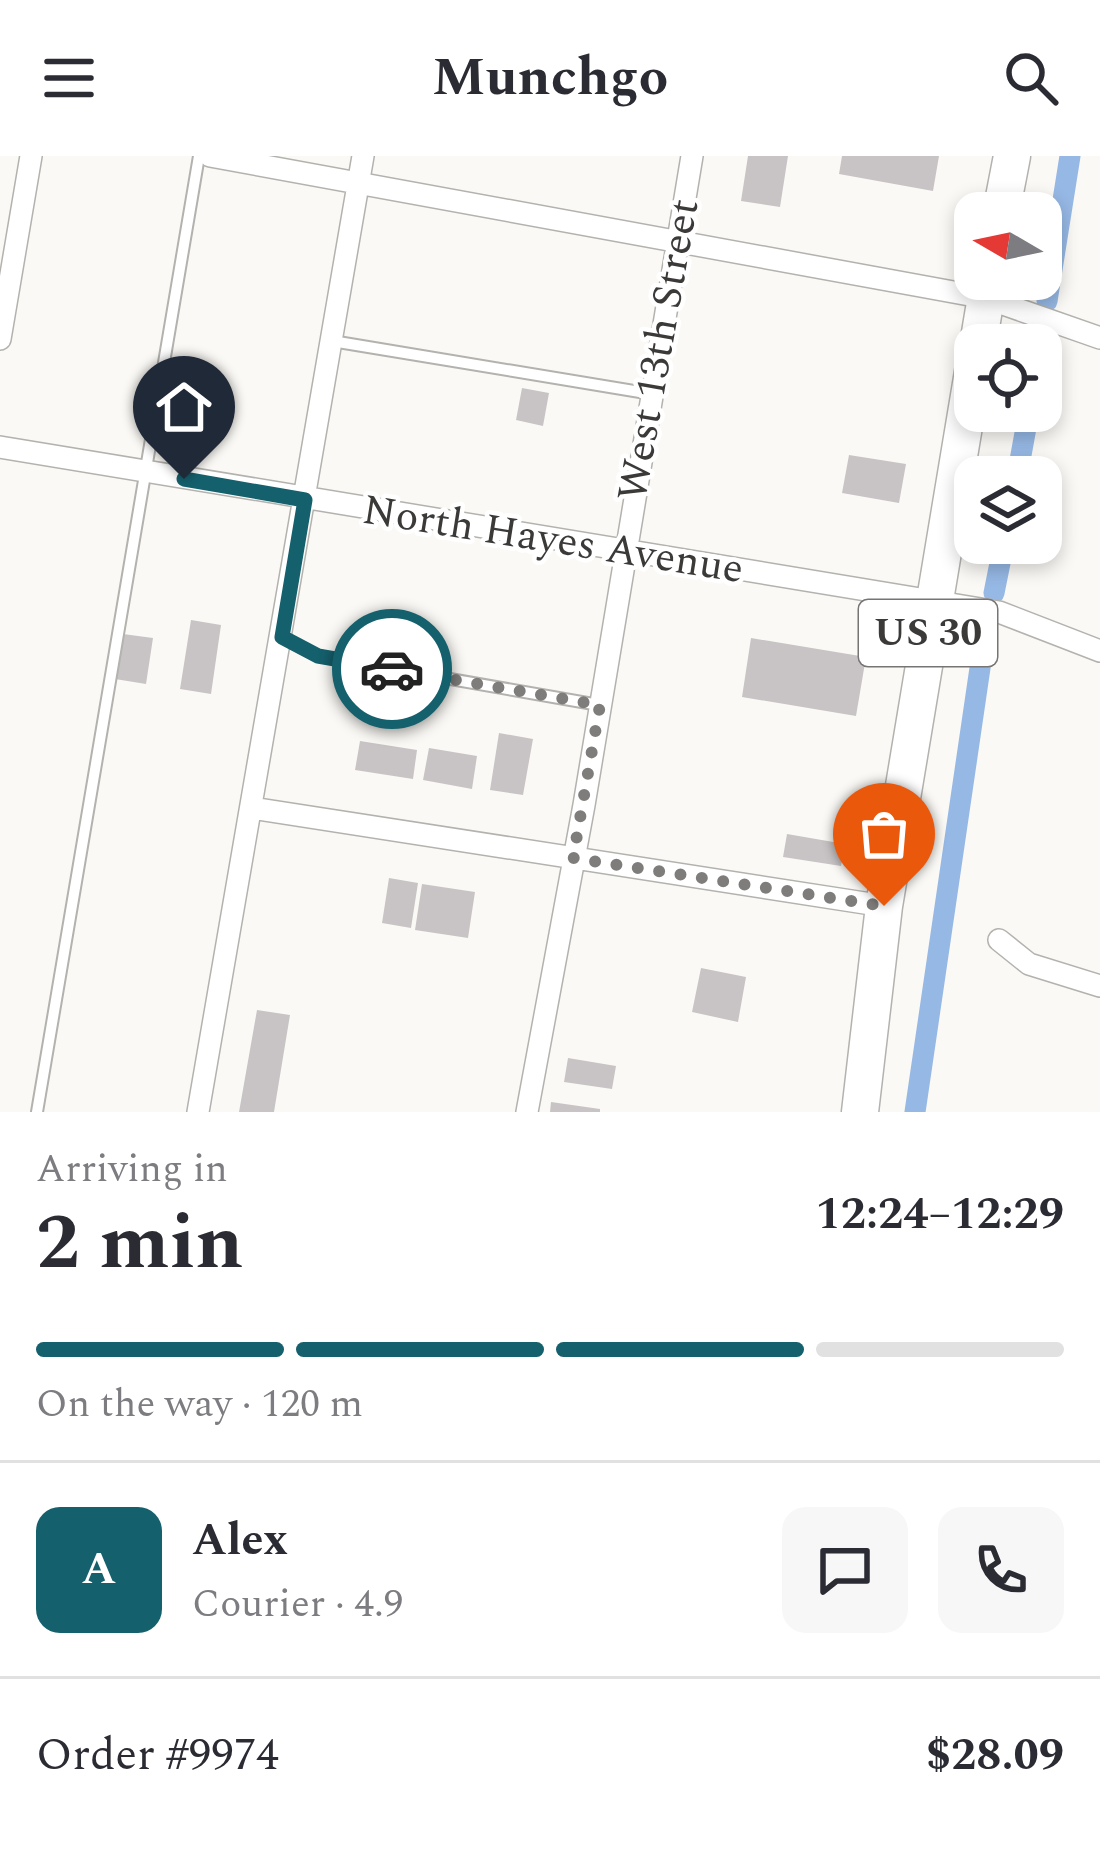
<!DOCTYPE html>
<html lang="en">
<head>
<meta charset="utf-8">
<style>
	:root { --surface:#fff; --page:#f7f7f7; --text:#2b2b33; --muted:#7c7c81; --line:#e1e1e2; --accent:#15606d }
	body { margin:0; font-family:Spectral,serif; background:var(--page); color:var(--text); height:100vh; display:flex; flex-direction:column; font-size:45px; white-space:nowrap }
	* { box-sizing:border-box; margin:0 }
	p { font-size:39px; color:var(--muted) }
	.icon { flex:none; width:66px; height:66px; fill:none; stroke:currentColor; stroke-width:2; stroke-linecap:round; stroke-linejoin:round }
	.map { position:relative; height:956px; overflow:hidden }
	.panel { display:flex; flex-direction:column; background:var(--surface); flex:1 }
	.panel>* { flex:none }
	.needle { width:78px; rotate:279deg }
	.controls { position:absolute; left:954px; top:36px; display:grid; gap:24px }
	.controls a { display:grid; place-items:center; width:108px; height:108px; border-radius:24px; background:var(--surface); box-shadow:0 6px 18px #0003; font-size:60px }
	.pin { position:absolute; display:grid; place-items:center; width:102px; height:102px; color:#fff; margin:-123px -51px; border-radius:50% 50% 50% 0; rotate:-45deg; box-shadow:0 0 12px #0007 }
	.pin .icon { rotate:45deg }
	.courier { position:absolute; display:grid; place-items:center; width:120px; height:120px; margin:-60px; border:9px solid #15606d; border-radius:50%; background:#fff; color:#222; box-shadow:0 3px 15px #0007 }
	.head em { font-style:normal; font-weight:700 }
	.head div { display:flex; flex-direction:column-reverse }
	.head { display:flex; align-items:center; justify-content:space-between; height:204px; padding:0 36px }
	h1 { font-size:78px; font-weight:700; line-height:90px }
	.bar { display:grid; grid-template-columns:repeat(4,1fr); gap:18px 12px; align-content:center; height:144px; padding:0 36px }
	.bar i { height:15px; border-radius:9px; background:var(--line) }
	.bar .selected { background:var(--accent) }
	.bar p { grid-column:span 4 }
	.line { display:flex; align-items:center; gap:30px; padding:0 36px; border-top:3px solid var(--line) }
	.line div { flex:1 }
	.round { display:grid; place-items:center; flex:none; width:126px; height:126px; border-radius:24px; background:var(--page) }
	header { display:flex; justify-content:space-between; align-items:center; height:156px; padding:0 36px; background:var(--surface); font-size:54px; font-weight:700 }
	.map>svg:first-child { display:block }
	.lines { fill:none; stroke-linecap:round; stroke-linejoin:round }
	.canal { stroke:#96b8e4; stroke-width:21 }
	.building { fill:#c8c4c6 }
	.service-casing { stroke:#b3b2ae; stroke-width:14 }
	.minor-casing { stroke:#b3b2ae; stroke-width:24 }
	.primary-casing { stroke:#b3b2ae; stroke-width:39 }
	.service { stroke:#fff; stroke-width:10 }
	.minor { stroke:#fff; stroke-width:21 }
	.primary { stroke:#fff; stroke-width:36 }
	.done { stroke:#7e7d7b; stroke-width:12; stroke-dasharray:0 21.6 }
	.route { stroke:#15606d; stroke-width:15 }
	.labels { text-anchor:middle; dominant-baseline:central; stroke-width:9; stroke-linejoin:round; paint-order:stroke }
	.shield { fill:#fff; stroke:#767574; stroke-width:3 }
	.shield-label { font-size:39px; font-weight:bold; fill:#3b3a39 }
	.street-label { font-size:42px; fill:#3b3a39; stroke:#fff }
</style>
</head>
<body>
<header><svg class="icon" aria-label="menu" viewBox="0 0 24 24"><path d="M4 6h16M4 12h16M4 18h16"/></svg>Munchgo<svg class="icon" aria-label="search" viewBox="0 0 24 24"><circle cx="10" cy="10" r="6"/><path d="M15 15l6 6"/></svg></header>
<div class="map">
<svg width="1100" height="956" viewBox="0 0 1100 956">
	<rect width="100%" height="100%" fill="#fbf9f5"/>
	<g class="lines">
		<!-- canal -->
		<path class="canal" d="M 1047,145 L 1070,0
			M 1041,192 L 1043,180
			M 1017,321 L 1029,255
			M 994,437 L 1004,387
			M 915,956 L 986,471"/>
	</g>
	<!-- building -->
	<path class="building" d="M 748,0 L 788,0 L 780,51 L 741,45 Z
		M 842,0 L 939,0 L 933,35 L 839,18 Z
		M 522,232 L 549,237 L 543,270 L 516,264 Z
		M 849,299 L 906,308 L 899,347 L 842,337 Z
		M 191,464 L 221,469 L 211,538 L 180,533 Z
		M 123,478 L 153,482 L 146,528 L 115,523 Z
		M 751,482 L 866,501 L 856,560 L 742,541 Z
		M 499,577 L 533,583 L 523,639 L 490,634 Z
		M 360,585 L 417,594 L 413,623 L 355,614 Z
		M 429,592 L 477,600 L 472,633 L 423,624 Z
		M 787,678 L 845,688 L 841,710 L 783,701 Z
		M 389,722 L 418,727 L 411,772 L 382,767 Z
		M 422,728 L 475,736 L 468,782 L 415,774 Z
		M 701,812 L 746,821 L 738,866 L 692,856 Z
		M 257,854 L 290,859 L 274,956 L 239,956 Z
		M 568,902 L 616,910 L 612,933 L 564,926 Z
		M 551,946 L 600,953 L 600,956 L 550,956 Z"/>
	<g class="lines">
		<defs>
			<path id="service" d="M 332,185 L 652,238
				M 282,481 L 318,500 L 599,549
				M 37,956 L 199,0"/>
			<path id="minor" d="M 210,0 L 986,142 L 1100,182
				M 0,183 L 31,0
				M 0,291 L 999,456 L 1100,495
				M 252,652 L 884,750
				M 999,784 L 1029,808 L 1100,830
				M 198,956 L 363,0
				M 527,956 L 584,649 L 692,0"/>
			<path id="primary" d="M 1001,57 L 1012,0
				M 978,189 L 989,123
				M 860,956 L 884,750 L 975,204"/>
		</defs>
		<!-- service casing -->
		<use href="#service" class="service-casing"/>
		<!-- minor casing -->
		<use href="#minor" class="minor-casing"/>
		<!-- primary casing -->
		<use href="#primary" class="primary-casing"/>
		<!-- service -->
		<use href="#service" class="service"/>
		<!-- minor -->
		<use href="#minor" class="minor"/>
		<!-- primary -->
		<use href="#primary" class="primary"/>
	</g>
	<g class="lines">
		<!-- done -->
		<path class="done" d="M 392,513 L 600,549 L 573,702 L 884,750"/>
		<!-- route -->
		<path class="route" d="M 184,323 L 305,344 L 282,481 L 318,500 L 392,513"/>
	</g>
	<g class="labels">
		<!-- shield labels -->
		<rect class="shield" x="859" y="444" width="138" height="66" rx="9"/>
		<g class="shield-label">
			<text x="928" y="477">US 30</text>
		</g>
		<!-- street labels -->
		<g class="street-label">
			<text transform="translate(659 194) rotate(-80)">West 13th Street</text>
			<text transform="translate(553 384) rotate(9)">North Hayes Avenue</text>
		</g>
	</g>
</svg>
<div class="controls">
<a><svg class="needle" viewBox="-14 -14 28 28"><path d="M0-13l5 13h-10z" fill="#e53935"/><path d="M0 13l5-13h-10z" fill="#7c7c81"/></svg></a>
<a><svg class="icon" aria-label="locate" viewBox="0 0 24 24"><circle cx="12" cy="12" r="6"/><path d="M12 2v4M12 18v4M2 12h4M18 12h4"/></svg></a>
<a><svg class="icon" aria-label="layers" viewBox="0 0 24 24"><path d="M12 4l9 5-9 5-9-5zM3 14l9 5 9-5"/></svg></a>
</div>
<div class="pin" style="left:884px;top:750px;background:#ea580c"><svg class="icon" aria-label="bag" viewBox="0 0 24 24"><path d="M5 8h14l-1 12H6zM9 8a3 3 0 0 1 6 0"/></svg></div>
<div class="pin" style="left:184px;top:323px;background:#1f2937"><svg class="icon" aria-label="home" viewBox="0 0 24 24"><path d="M3 11l9-7 9 7M6 9v11h12V9"/></svg></div>
<div class="courier" style="left:392px;top:513px"><svg class="icon" aria-label="car" viewBox="0 0 24 24"><path d="M5 17H2v-5l4-1 3-4h7l3 4 3 1v5h-3M9 17h6M6 11h13"/><circle cx="7" cy="17" r="2"/><circle cx="17" cy="17" r="2"/></svg></div>
</div>
<section class="panel">
<div class="head"><div><h1>2 min</h1><p>Arriving in</p></div><em>12:24–12:29</em></div>
<div class="bar"><i class="selected"></i><i class="selected"></i><i class="selected"></i><i></i><p>On the way · 120 m</p></div>
<div class="line" style="height:216px"><b class="round" style="background:var(--accent);color:#fff">A</b><div><b>Alex</b><p>Courier · 4.9</p></div><a class="round"><svg class="icon" aria-label="chat" viewBox="0 0 24 24"><path d="M4 5h16v11H9l-5 4z"/></svg></a><a class="round"><svg class="icon" aria-label="phone" viewBox="0 0 24 24"><path d="M5 4h4l2 5-3 2q2 4 5 5l2-3 5 2v4C11 20 4 13 5 4z"/></svg></a></div>
<div class="line" style="height:156px"><div>Order #9974</div><b>$28.09</b></div>
</section>
</body>
</html>
